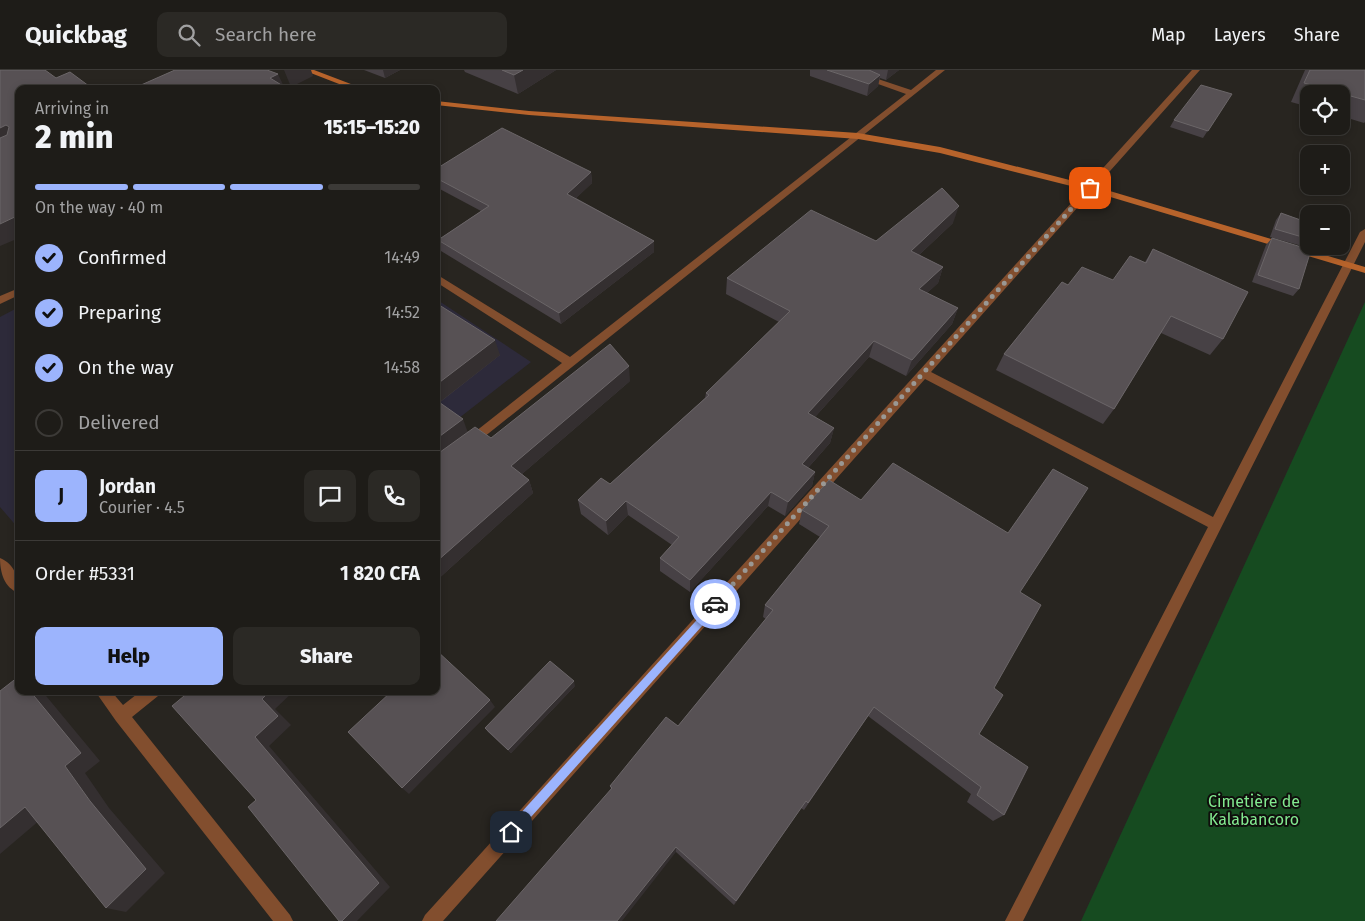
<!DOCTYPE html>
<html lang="en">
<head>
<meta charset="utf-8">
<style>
	:root { --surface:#1e1c18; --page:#2b2925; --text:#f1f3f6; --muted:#a1a1a2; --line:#3c3a37; --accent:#9cb4fd }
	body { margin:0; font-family:"Fira Sans",sans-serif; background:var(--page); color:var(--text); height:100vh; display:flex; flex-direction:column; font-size:19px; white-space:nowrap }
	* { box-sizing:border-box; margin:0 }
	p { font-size:16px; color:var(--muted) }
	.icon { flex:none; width:28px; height:28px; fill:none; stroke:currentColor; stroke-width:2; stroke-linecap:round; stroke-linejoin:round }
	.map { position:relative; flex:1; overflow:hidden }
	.side { position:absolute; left:15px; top:15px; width:425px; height:610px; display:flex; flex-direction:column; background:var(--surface); border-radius:10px; box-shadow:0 2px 8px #0003,0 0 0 1px var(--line) }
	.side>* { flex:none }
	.controls { position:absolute; left:1300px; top:15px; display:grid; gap:10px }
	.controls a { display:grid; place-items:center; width:50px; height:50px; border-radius:10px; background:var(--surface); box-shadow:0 2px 8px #0003,0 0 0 1px var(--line); font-size:25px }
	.pin { position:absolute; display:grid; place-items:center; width:42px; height:42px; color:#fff; margin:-21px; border-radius:10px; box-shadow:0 2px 8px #0006 }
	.courier { position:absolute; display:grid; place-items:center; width:50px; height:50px; margin:-25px; border:4px solid #9cb4fd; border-radius:50%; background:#fff; color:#222; box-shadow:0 1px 6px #0007 }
	.summary em { font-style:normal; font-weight:800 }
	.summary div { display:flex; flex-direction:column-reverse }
	.summary { display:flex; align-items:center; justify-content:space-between; height:85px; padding:0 20px }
	h1 { font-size:32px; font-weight:800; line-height:38px }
	.bar { display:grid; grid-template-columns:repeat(4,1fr); gap:8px 5px; align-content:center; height:60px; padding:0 20px }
	.bar i { height:6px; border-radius:4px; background:var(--line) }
	.bar .active { background:var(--accent) }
	.bar p { grid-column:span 4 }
	.line { display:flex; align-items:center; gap:12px; padding:0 20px; border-top:1px solid var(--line) }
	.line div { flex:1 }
	.round { display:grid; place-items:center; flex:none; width:52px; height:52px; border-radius:10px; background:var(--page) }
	ol { padding:0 20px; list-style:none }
	li { display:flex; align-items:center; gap:15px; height:55px }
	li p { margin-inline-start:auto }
	li .icon { padding:5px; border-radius:50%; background:var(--accent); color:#111; stroke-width:4 }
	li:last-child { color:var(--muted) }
	li i { width:28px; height:28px; border:2px solid var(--line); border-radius:50% }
	.primary-button { display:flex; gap:10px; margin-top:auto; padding:10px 20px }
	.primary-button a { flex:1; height:58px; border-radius:10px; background:var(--accent); color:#111; font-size:20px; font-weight:800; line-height:58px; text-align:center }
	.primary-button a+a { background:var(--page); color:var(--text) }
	header { display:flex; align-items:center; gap:30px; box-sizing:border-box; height:70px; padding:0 25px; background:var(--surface); border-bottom:1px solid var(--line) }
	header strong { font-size:24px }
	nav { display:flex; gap:28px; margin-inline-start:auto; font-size:18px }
	.search { width:350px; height:45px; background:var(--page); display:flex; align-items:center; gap:12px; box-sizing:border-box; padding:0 18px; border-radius:10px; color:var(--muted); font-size:19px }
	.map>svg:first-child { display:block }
	.commercial { fill:#2d2a3a }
	.green { fill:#164b20 }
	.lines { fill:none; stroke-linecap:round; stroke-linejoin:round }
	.minor { fill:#824e2e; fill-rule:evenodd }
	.secondary { fill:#b7632b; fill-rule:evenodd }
	.wall { fill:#474145 }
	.shaded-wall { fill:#342f30 }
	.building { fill:#575154; stroke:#6b6668 }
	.route { fill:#9cb4fd }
	.done { stroke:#9a9894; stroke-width:5; stroke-dasharray:0 9 }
	.labels { text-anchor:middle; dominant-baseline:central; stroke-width:4; stroke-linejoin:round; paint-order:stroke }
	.near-park-label { font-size:16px; fill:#83ea90; stroke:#0f0e0c }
</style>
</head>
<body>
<header>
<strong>Quickbag</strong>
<div class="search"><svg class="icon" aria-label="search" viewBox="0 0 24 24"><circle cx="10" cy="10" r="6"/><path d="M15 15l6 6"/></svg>Search here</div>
<nav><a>Map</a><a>Layers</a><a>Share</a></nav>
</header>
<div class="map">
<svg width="1365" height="851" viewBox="0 0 1365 851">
	<rect width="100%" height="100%" fill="#282520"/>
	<!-- commercial -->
	<path class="commercial" d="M 436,229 L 531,292 L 436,366 Z
		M 19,237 L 19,459 L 0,437 L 0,247 Z"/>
	<!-- green -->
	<path class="green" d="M 1365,232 L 1365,851 L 1081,851 Z"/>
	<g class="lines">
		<!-- minor -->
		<path class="minor" d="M 839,0 L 851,0 L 911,20 L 936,0 L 945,0 L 474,375 L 466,375 L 464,372 L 466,369 L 562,293 L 436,212 L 436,204 L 570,287 L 906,24 Z
			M 1192,0 L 1200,0 L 931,302 L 1213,447 L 1360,162 L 1365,159 L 1365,172 L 1023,851 L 1005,851 L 1208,457 L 925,309 L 443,851 L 422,851 L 425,845 Z
			M 19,218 L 19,225 L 0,234 L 0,226 Z
			M 0,488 C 15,494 19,509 19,523 C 4,518 0,502 0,488 Z
			M 95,621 L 111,621 L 123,635 L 141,621 L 160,621 L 158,626 L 132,647 L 290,845 L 293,851 L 273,851 L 116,651 Z"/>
		<!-- secondary -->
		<path class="secondary" d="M 303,0 L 314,0 L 364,19 L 352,19 Z
			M 436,31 L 529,41 L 858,63 L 940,77 L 1093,116 L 1365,197 L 1365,203 L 1087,120 L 940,83 L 858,69 L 529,45 L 436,35 Z"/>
	</g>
	<!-- wall -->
	<path class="wall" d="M 364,0 L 400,0 L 385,8 Z
		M 464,0 L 556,0 L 518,24 L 465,2 Z
		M 810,0 L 899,0 L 886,10 L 880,8 L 878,16 L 867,26 L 810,6 Z
		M 1305,0 L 1365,0 L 1365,52 L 1364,53 L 1341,46 L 1341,24 L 1309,24 L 1309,37 L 1291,32 Z
		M 1227,31 L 1203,68 L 1170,57 L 1174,50 Z
		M 436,99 L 591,102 L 592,113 L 576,128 L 654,171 L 654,182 L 561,254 L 441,181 L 438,170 L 481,141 L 436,117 Z
		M 1281,143 L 1309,153 L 1309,176 L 1310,176 L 1309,178 L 1270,167 L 1276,150 Z
		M 953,153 L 919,185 L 943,197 L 938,213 L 927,223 L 958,238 L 952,254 L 906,306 L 869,287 L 815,347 L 834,358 L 830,373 L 808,398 L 815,402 L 812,416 L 785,446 L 768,436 L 690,522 L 660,501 L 660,488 L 672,475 L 628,445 L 608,465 L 581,444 L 578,430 L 610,414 L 705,328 L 706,323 L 779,252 L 726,224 L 727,208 Z
		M 1272,168 L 1299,219 L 1293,226 L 1252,212 L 1266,175 Z
		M 1153,179 L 1223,269 L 1210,285 L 1161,263 L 1114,339 L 1103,354 L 996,300 L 1004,284 L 1068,215 L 1113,210 L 1145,192 Z
		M 436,233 L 500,285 L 439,333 L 468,362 L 491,368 L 630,311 L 522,404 L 529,410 L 533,423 L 436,511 Z
		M 861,430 L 1020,522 L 994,618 L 979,664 L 1004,745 L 993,751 L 967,732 L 971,724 L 868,646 L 804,740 L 801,738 L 734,835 L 676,782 L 611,719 L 610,716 L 678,656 L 766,549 L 763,547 L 765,535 L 820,467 L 799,454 L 802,440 Z
		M 575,616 L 511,683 L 488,662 L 485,658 Z"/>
	<!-- shaded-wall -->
	<path class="shaded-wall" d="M 284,0 L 311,0 L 313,6 L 291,17 Z
		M 383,0 L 400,0 L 385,8 Z
		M 523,0 L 556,0 L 518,24 L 514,5 Z
		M 888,0 L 899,0 L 886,10 Z
		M 278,4 L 285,19 L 270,8 Z
		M 880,5 L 878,16 L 867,26 L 869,14 Z
		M 6,55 L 18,71 L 0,79 L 0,58 Z
		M 591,102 L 592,113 L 569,135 L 567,124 Z
		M 959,136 L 953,153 L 906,197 L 911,181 Z
		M 19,145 L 19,168 L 0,176 L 0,154 Z
		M 654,171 L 654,182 L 561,254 L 559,243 Z
		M 943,197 L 938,213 L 914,235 L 919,219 Z
		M 958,238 L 952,254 L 906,306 L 912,290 Z
		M 495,270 L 500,285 L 436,335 L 436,315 Z
		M 874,271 L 869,287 L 805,358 L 808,343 Z
		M 629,296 L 630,311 L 515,410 L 511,396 Z
		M 463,349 L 468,363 L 436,388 L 436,369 Z
		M 834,358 L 830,373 L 799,408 L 802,394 Z
		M 815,402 L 812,416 L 785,446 L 788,432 Z
		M 529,410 L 533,423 L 436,511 L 436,492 Z
		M 771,422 L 768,436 L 690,522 L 690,510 Z
		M 626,431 L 628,445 L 608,465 L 606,451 Z
		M 574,611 L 575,616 L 511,683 L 508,680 Z
		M 30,621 L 42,621 L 100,691 L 85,703 L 109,738 L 165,803 L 126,842 L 106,838 L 90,731 L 65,696 Z
		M 270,621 L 294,621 L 275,639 L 291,655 L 269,676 L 390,817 L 357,851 L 342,851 L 255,667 L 262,629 Z
		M 490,630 L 495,637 L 409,724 L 402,718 Z
		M 806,731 L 801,738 L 734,835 L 736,831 Z
		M 25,737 L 47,744 L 0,784 L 0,758 Z
		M 676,777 L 676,782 L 622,851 L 617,851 Z"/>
	<!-- building -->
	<path class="building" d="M 0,0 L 45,0 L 56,8 L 70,2 L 93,19 L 19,19 L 19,145 L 0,154 L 0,68 L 7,65 L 9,57 L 6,55 L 0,58 Z
		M 175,0 L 267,0 L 278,4 L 270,8 L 288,19 L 132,19 Z
		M 502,0 L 523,0 L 514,5 Z
		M 827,0 L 869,0 L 880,5 L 869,14 Z
		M 1310,0 L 1365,0 L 1365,30 L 1304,13 Z
		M 1201,15 L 1232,24 L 1208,61 L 1174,50 Z
		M 502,58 L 591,102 L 567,124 L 654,171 L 559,243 L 438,170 L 489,136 L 436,108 L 436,99 Z
		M 942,118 L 959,136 L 911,181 L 943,197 L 919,219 L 958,238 L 912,290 L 874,271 L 808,343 L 834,358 L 802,394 L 815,402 L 788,432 L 771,422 L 690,510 L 660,488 L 679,467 L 626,431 L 606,451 L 578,430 L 601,408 L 610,414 L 709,325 L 706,323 L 790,241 L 727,208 L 811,140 L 876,171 Z
		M 1281,143 L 1309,153 L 1309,169 L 1275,159 Z
		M 1272,168 L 1311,180 L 1299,219 L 1258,205 Z
		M 1153,179 L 1248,222 L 1223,269 L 1171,246 L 1114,339 L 1004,284 L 1062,212 L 1068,215 L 1082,197 L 1113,210 L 1130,186 L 1146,193 Z
		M 436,233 L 495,270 L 436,315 Z
		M 610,274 L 629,296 L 511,396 L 529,410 L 436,492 L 436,412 L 441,408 L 436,405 L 436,385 L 475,357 L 491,368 Z
		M 436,330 L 463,349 L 436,369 Z
		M 893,393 L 1008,463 L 1053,399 L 1088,418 L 1020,522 L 1041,535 L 994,618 L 1003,625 L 979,664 L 1028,697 L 1004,745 L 977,725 L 981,717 L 874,637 L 808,733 L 806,731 L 736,831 L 676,777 L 617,851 L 496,851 L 612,718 L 610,716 L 666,647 L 678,656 L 773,540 L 765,535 L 829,456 L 802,440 L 829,410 L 861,430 Z
		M 436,580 L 490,630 L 402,718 L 348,662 L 392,621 L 436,621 Z
		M 550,591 L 574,611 L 508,680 L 485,658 Z
		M 18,607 L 19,621 L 30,621 L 81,683 L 65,696 L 90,731 L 146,799 L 106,838 L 25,737 L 0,758 L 0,621 Z
		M 190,621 L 270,621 L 262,629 L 278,646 L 255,667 L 379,813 L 342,851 L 339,851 L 248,737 L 256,730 L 172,636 Z"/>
	<!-- route -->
	<path class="route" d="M 715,530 L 719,531 L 719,537 L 514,766 L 507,766 L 507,758 Z"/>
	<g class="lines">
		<!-- done -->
		<path class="done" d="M 715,534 L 1090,118"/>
	</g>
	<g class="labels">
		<!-- near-park labels -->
		<g class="near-park-label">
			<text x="1254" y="731">Cimetière de<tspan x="1254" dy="18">Kalabancoro</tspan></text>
		</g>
	</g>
</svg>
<div class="controls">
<a><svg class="icon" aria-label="locate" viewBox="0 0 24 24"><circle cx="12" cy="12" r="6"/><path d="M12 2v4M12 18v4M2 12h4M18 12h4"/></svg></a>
<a>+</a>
<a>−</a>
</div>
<div class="pin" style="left:1090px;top:118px;background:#ea580c"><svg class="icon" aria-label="bag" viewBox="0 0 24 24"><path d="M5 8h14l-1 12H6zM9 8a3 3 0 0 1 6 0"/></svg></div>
<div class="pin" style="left:511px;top:762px;background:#1f2937"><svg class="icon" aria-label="home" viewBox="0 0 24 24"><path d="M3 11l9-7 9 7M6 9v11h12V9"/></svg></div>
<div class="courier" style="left:715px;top:534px"><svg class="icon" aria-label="car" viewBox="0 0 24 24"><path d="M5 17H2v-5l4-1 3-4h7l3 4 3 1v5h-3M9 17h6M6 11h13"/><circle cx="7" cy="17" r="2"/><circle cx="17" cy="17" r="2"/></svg></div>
<section class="side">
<div class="summary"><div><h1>2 min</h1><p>Arriving in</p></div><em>15:15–15:20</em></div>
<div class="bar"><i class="active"></i><i class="active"></i><i class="active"></i><i></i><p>On the way · 40 m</p></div>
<ol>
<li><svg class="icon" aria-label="check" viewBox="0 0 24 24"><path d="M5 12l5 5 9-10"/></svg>Confirmed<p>14:49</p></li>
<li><svg class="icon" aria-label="check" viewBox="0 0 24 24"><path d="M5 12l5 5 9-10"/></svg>Preparing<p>14:52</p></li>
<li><svg class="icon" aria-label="check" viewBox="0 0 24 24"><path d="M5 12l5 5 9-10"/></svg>On the way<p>14:58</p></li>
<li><i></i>Delivered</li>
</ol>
<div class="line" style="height:90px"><b class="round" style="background:var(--accent);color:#111">J</b><div><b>Jordan</b><p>Courier · 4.5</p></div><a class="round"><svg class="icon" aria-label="chat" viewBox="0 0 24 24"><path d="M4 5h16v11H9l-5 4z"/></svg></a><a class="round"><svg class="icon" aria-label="phone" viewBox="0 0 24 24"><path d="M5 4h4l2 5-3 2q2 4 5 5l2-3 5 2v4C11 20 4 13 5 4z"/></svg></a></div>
<div class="line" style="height:65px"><div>Order #5331</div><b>1 820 CFA</b></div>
<div class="primary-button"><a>Help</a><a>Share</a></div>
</section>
</div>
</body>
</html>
